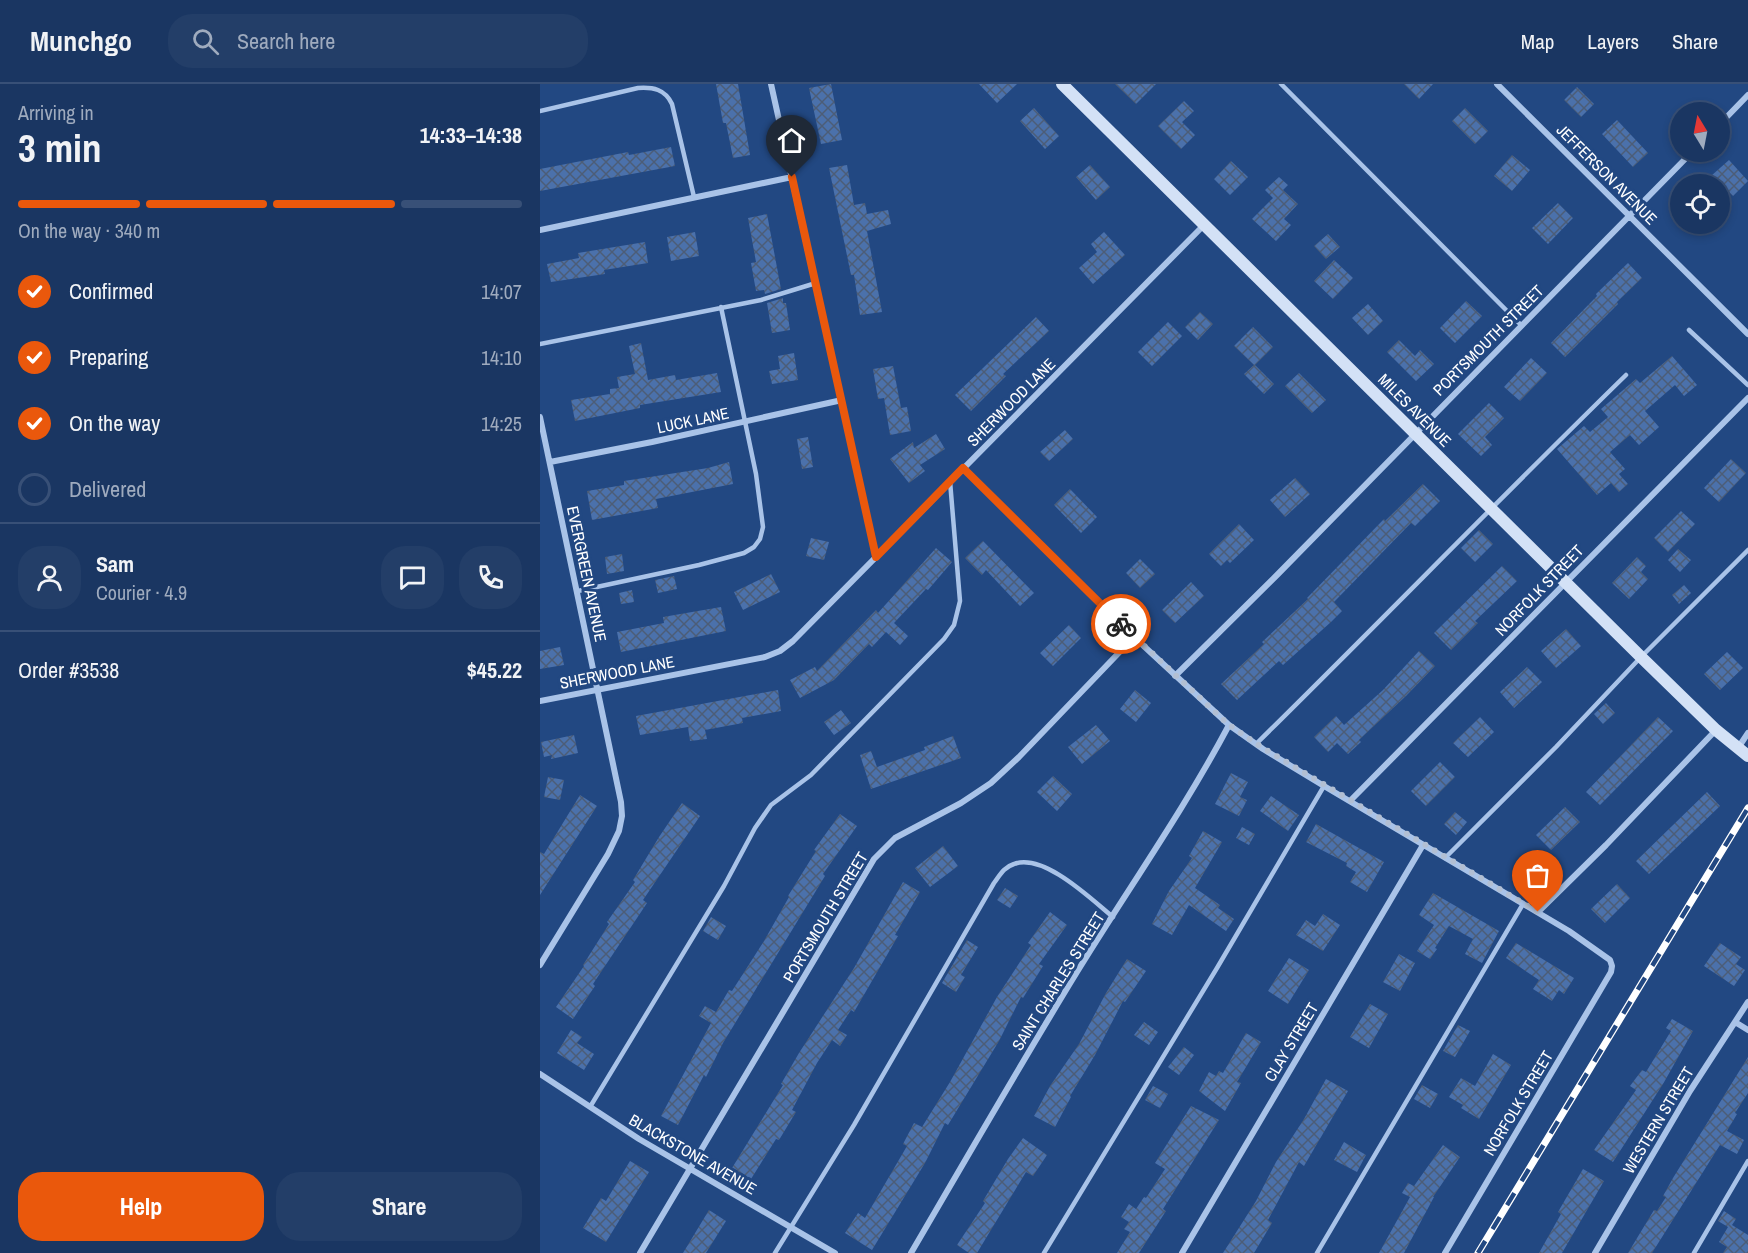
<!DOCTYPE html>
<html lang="en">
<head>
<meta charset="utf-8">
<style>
	:root { --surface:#1a3662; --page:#233e68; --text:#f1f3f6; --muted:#9fabbe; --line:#385077; --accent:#ea580c }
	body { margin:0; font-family:"Archivo Narrow",sans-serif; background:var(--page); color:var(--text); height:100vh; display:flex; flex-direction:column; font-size:22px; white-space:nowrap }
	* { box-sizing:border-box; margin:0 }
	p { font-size:20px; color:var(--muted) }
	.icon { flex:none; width:33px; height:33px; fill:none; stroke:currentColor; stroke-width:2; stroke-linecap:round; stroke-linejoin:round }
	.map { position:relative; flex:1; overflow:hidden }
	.sheet { display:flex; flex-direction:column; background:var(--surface); width:540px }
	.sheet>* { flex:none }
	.needle { width:39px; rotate:350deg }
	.controls { position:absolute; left:1130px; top:18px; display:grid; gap:12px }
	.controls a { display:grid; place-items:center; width:60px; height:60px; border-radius:50%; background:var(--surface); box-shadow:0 3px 9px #0003,0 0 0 2px var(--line); font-size:30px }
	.pin { position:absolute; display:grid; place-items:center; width:51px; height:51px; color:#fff; margin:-62px -26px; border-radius:50% 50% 50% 0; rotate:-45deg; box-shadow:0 0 6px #0007 }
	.pin .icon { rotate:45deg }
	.courier { position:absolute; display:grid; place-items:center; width:60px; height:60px; margin:-30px; border:4px solid #ea580c; border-radius:50%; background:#fff; color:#222; box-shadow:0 2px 8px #0007 }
	.headline em { font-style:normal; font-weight:700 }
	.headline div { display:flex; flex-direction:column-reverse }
	.headline { display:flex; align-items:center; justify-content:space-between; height:102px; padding:0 18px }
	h1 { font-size:39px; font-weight:700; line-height:45px }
	.bar { display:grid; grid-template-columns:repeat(4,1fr); gap:9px 6px; align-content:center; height:72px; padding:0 18px }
	.bar i { height:8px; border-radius:4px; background:var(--line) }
	.bar .current { background:var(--accent) }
	.bar p { grid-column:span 4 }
	.line { display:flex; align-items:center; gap:15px; padding:0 18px; border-top:2px solid var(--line) }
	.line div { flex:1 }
	.round { display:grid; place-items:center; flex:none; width:63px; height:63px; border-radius:24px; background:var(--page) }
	ol { padding:0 18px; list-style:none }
	li { display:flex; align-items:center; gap:18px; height:66px }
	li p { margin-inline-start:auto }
	li .icon { padding:6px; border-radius:50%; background:var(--accent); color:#fff; stroke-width:4 }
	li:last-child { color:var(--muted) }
	li i { width:33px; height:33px; border:3px solid var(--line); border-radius:50% }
	.action { display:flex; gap:12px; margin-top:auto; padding:12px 18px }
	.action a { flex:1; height:69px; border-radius:24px; background:var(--accent); color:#fff; font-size:24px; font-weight:700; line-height:69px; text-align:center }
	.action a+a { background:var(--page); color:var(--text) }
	header { display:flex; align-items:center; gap:36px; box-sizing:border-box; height:84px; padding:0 30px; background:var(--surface); border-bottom:2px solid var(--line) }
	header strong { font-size:28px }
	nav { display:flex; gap:33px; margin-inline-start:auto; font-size:21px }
	.search { width:420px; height:54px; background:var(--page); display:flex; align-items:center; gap:15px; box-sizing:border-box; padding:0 21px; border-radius:24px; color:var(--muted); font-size:22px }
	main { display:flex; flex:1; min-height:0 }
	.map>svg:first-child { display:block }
	.building { fill:url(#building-cross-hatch) }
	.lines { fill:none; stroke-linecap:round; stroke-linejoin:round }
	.lane { stroke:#a9c3e8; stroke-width:4.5 }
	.street { stroke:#a9c3e8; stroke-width:6 }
	.secondary { stroke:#d3e1f6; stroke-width:12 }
	.rail-casing { stroke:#fff; stroke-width:7 }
	.rail { stroke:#224882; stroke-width:4.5; stroke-dasharray:14; stroke-linecap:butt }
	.done { stroke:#b2bfd3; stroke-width:6; stroke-dasharray:0 10.8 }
	.route { stroke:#ea580c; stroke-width:8 }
	.labels { text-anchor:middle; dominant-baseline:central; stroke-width:6; stroke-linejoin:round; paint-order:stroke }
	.street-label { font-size:16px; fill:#fff; stroke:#224882 }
</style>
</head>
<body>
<header>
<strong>Munchgo</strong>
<div class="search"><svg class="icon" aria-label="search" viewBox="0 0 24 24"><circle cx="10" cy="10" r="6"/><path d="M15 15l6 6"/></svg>Search here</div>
<nav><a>Map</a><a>Layers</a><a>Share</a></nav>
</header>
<main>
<section class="sheet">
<div class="headline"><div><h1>3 min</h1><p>Arriving in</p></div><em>14:33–14:38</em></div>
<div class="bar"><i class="current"></i><i class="current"></i><i class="current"></i><i></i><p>On the way · 340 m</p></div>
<ol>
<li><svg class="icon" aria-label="check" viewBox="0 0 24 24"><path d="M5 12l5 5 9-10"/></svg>Confirmed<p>14:07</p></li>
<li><svg class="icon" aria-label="check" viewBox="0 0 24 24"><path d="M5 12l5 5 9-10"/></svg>Preparing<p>14:10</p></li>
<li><svg class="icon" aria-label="check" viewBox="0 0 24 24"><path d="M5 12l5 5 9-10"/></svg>On the way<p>14:25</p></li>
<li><i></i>Delivered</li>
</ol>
<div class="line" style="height:108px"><a class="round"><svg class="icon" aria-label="person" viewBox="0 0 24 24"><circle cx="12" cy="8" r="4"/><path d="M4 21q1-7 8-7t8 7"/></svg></a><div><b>Sam</b><p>Courier · 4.9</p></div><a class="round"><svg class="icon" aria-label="chat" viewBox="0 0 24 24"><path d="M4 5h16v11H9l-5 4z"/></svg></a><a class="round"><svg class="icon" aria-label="phone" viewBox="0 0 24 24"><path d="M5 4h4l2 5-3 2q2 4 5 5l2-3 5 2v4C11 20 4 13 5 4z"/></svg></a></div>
<div class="line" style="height:78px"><div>Order #3538</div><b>$45.22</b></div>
<div class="action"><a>Help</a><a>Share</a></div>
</section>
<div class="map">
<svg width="1208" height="1169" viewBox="0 0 1208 1169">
	<defs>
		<pattern id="building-cross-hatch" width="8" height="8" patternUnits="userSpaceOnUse" patternTransform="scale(1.5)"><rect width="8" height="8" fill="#4b71ab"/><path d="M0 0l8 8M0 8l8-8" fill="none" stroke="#4c5d77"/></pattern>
	</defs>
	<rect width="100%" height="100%" fill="#224882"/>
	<!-- building -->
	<path class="building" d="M 176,0 L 198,0 L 210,71 L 193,74 L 186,39 L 183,39 Z
		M 291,0 L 302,56 L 281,60 L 269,4 Z
		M 439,0 L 477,0 L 457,19 Z
		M 575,0 L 616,0 L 596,20 Z
		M 864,0 L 893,0 L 879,15 Z
		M 1037,3 L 1054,20 L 1041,33 L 1024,16 Z
		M 644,17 L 654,27 L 642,38 L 655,51 L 641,65 L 618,42 Z
		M 494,24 L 519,52 L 505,65 L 480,37 Z
		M 925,24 L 948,47 L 935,60 L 912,37 Z
		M 1077,36 L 1108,69 L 1093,83 L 1062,50 Z
		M 131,63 L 135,82 L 0,107 L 0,85 L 88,68 L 89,71 Z
		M 972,71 L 990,86 L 972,107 L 954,92 Z
		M 1189,76 L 1208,97 L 1193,112 L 1186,105 L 1179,112 L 1179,100 L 1162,100 Z
		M 691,77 L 708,93 L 690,111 L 674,95 Z
		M 307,81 L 314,121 L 325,119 L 327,130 L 348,126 L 351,140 L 327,147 L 342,228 L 320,231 L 314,191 L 311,191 L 289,84 Z
		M 550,81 L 570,103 L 556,116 L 536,93 Z
		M 739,93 L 748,101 L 743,106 L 758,120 L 744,135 L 751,141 L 736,157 L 712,135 L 733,114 L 725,106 Z
		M 1018,119 L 1033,134 L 1008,160 L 992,144 Z
		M 227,130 L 241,205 L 225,210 L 224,206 L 216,207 L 211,179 L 216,178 L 208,134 Z
		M 155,148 L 159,172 L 131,177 L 127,153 Z
		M 564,148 L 585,171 L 553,200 L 539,184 L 557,168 L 551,160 Z
		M 788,150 L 800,163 L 786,175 L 774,162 Z
		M 105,158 L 108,179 L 64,186 L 65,190 L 11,198 L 7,180 L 39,174 L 38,169 Z
		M 794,176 L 813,194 L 793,215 L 774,197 Z
		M 1088,179 L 1102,194 L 1077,218 L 1078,220 L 1025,273 L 1011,259 L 1057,212 L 1056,210 Z
		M 243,214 L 243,219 L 246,219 L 250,246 L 232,249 L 227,219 Z
		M 926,217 L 942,232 L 915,259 L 900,244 Z
		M 828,220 L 843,237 L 828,251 L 812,234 Z
		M 660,228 L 673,240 L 658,256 L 645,243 Z
		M 496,233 L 509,247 L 463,290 L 466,292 L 431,327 L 415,311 Z
		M 628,238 L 642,252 L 612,282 L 598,268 Z
		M 713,243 L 733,263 L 715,281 L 734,300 L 724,310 L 704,290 L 714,281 L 694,262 Z
		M 859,256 L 875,272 L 880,266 L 894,280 L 876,297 L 847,268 Z
		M 101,259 L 108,296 L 135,291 L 136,296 L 177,289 L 181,308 L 100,321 L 100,324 L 35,337 L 31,316 L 70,310 L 70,305 L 79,304 L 77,293 L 95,290 L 89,262 Z
		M 254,269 L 258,296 L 232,300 L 229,287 L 240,285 L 238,272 Z
		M 1132,272 L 1157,301 L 1144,312 L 1135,301 L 1105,327 L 1119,343 L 1099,361 L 1090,351 L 1070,368 L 1085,385 L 1079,390 L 1088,400 L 1079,408 L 1071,399 L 1057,411 L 1017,365 L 1044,342 L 1050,348 L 1068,333 L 1061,325 L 1096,295 L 1100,299 Z
		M 991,274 L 1007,289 L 980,317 L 964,303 Z
		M 353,282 L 361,324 L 367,323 L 371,347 L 350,351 L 344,314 L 338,315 L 333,285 Z
		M 759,289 L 786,316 L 772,329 L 745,302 Z
		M 949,319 L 964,334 L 945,353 L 952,361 L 941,372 L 918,350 Z
		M 525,346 L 533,355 L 509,377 L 500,368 Z
		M 396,350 L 405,365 L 380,381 L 385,387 L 369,399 L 350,375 L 373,358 L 374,364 Z
		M 268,353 L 273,383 L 262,385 L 257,355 Z
		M 1191,375 L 1206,389 L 1179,418 L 1164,404 Z
		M 189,378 L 193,400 L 116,415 L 118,424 L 52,436 L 47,407 L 84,401 L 84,397 L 168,384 Z
		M 755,394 L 770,410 L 745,433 L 730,416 Z
		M 883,400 L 900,417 L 875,442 L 871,439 L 794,518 L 802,527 L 791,538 L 743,581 L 739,577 L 697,616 L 681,600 L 724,560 L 722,558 L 768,515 L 767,514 L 844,435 L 845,437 Z
		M 530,405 L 557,433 L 541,449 L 514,421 Z
		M 1141,427 L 1155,440 L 1128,468 L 1114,454 Z
		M 699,440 L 714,456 L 690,479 L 687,476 L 681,482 L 669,470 Z
		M 939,446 L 953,460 L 935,478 L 921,464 Z
		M 271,454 L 289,458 L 284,476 L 266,472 Z
		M 443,457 L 494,509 L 480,522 L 446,486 L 442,491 L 425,474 Z
		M 396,464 L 412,478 L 388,506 L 386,505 L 354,539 L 368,552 L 360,561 L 346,548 L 332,563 L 329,560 L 294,596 L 260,614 L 250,596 L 275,583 L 277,587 L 336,526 L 338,529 Z
		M 1138,465 L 1151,476 L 1140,488 L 1128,476 Z
		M 82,470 L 84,487 L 67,490 L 65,473 Z
		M 1097,473 L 1106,482 L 1101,488 L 1108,495 L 1089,515 L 1072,499 Z
		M 600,475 L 615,490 L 600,504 L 586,489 Z
		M 962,482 L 977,497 L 935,537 L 938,539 L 911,566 L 894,549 Z
		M 231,490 L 240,508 L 203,526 L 194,508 Z
		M 134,492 L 137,505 L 118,509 L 115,496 Z
		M 651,498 L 664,512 L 635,539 L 622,526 Z
		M 1144,501 L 1151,509 L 1139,520 L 1132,511 Z
		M 92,506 L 94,518 L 81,520 L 79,509 Z
		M 181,523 L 186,547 L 81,568 L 77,548 L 124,539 L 123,533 Z
		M 529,541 L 541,554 L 513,582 L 500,569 Z
		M 1026,545 L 1041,562 L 1016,584 L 1001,567 Z
		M 20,563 L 24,581 L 0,585 L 0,567 Z
		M 879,567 L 895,582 L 866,612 L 819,656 L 821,658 L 808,670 L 797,659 L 788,668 L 774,653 L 796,632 L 804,641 L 843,606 Z
		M 1187,568 L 1203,584 L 1180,606 L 1164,590 Z
		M 987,583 L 1002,598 L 974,624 L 960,608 Z
		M 238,606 L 241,627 L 202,634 L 203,639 L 165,646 L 167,655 L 150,657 L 148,643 L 100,651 L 96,632 Z
		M 595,606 L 611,619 L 596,638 L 580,625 Z
		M 1066,619 L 1075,629 L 1063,640 L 1054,630 Z
		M 301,626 L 311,639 L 294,651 L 284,638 Z
		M 940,633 L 954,648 L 928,673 L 913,659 Z
		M 1118,633 L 1133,647 L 1060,721 L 1046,708 Z
		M 556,641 L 570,657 L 542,680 L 528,663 Z
		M 34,651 L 38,669 L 11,675 L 12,671 L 4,673 L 1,658 Z
		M 413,652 L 421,674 L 331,705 L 320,671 L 331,667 L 337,683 L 385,666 L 384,663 Z
		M 900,678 L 915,693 L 886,722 L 871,707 Z
		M 691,689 L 708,698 L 700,713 L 707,716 L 699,732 L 675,720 Z
		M 513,692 L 532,710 L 517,727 L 497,708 Z
		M 8,693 L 24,696 L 20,716 L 4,713 Z
		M 1167,708 L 1180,722 L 1109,790 L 1096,777 Z
		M 40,711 L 57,722 L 0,811 L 0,768 L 4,770 Z
		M 731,712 L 759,731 L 748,747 L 720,727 Z
		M 142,719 L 160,732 L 103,816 L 107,819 L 53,900 L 55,902 L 33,935 L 16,923 L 44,882 L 43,881 L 69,840 L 67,838 L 95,798 L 93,796 L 119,753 Z
		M 1025,723 L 1040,738 L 1011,766 L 996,751 Z
		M 915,728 L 927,738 L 916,751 L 904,740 Z
		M 300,730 L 317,742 L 283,790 L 285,792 L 183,959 L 166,993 L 164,991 L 138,1041 L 121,1032 L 171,939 L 159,932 L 165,922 L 176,928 L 189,906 L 192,907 L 224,857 L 249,813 L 248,812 L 276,767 L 274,766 Z
		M 776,740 L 844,778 L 827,808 L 810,798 L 816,788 L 806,782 L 807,779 L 766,758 Z
		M 702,743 L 715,750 L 709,761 L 696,754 Z
		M 663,747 L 682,758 L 655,804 L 680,821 L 678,824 L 694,835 L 686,847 L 649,821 L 632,851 L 612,840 L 629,807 L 652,774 L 649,772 Z
		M 403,762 L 418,782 L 390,803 L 375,784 Z
		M 363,798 L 380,808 L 355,851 L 358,852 L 314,928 L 311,926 L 298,946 L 307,951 L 300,962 L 292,956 L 277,979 L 252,1026 L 256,1028 L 239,1056 L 236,1055 L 211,1095 L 192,1084 L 243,1001 L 241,1000 L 259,969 L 314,884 Z
		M 1077,800 L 1090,814 L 1065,839 L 1051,825 Z
		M 465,804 L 478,812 L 470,824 L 457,816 Z
		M 893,809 L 959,847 L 942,879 L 925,870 L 933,855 L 909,842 L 895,864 L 897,865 L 890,875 L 877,867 L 894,841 L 879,831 Z
		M 510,828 L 527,841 L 499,880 L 503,882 L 483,914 L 481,913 L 459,957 L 408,1041 L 405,1039 L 385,1079 L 332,1166 L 305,1149 L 318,1129 L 325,1134 L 367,1062 L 363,1060 L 374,1039 L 382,1043 L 410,998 L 457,913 L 491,861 L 488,859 Z
		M 783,830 L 800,841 L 783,867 L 756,851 L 766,836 L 775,842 Z
		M 171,833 L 186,842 L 178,856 L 163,847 Z
		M 427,856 L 438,863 L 421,891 L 425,893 L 416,908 L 402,899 Z
		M 976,859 L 1034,894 L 1024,910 L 1019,906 L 1012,917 L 993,905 L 999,896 L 966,874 Z
		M 1180,859 L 1201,873 L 1196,880 L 1205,886 L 1194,902 L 1164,882 Z
		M 859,870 L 875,879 L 860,907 L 843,898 Z
		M 749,874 L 769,886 L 748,920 L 728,907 Z
		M 587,875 L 606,887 L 585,918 L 583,917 L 555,971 L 530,1012 L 531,1013 L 515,1043 L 494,1032 L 510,1002 L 539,960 L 566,909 Z
		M 830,920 L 848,930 L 829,964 L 810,953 Z
		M 1132,935 L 1153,947 L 1123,1000 L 1073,1078 L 1054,1066 L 1096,1006 L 1090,1002 L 1102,986 L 1106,988 L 1131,947 L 1126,944 Z
		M 604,938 L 618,948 L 609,961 L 594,951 Z
		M 918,941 L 930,947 L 915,973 L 903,967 Z
		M 31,946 L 42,953 L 37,959 L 54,970 L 44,986 L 17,969 Z
		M 706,949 L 721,958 L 697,998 L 701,999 L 685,1027 L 659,1007 L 669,988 L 676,992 L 679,987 L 683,989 Z
		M 644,963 L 654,971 L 639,991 L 628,983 Z
		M 953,970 L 971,981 L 939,1035 L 921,1024 L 923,1021 L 909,1013 L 921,994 L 935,1002 Z
		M 1208,973 L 1208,1009 L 1195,1029 L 1197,1030 L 1187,1047 L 1204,1056 L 1197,1070 L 1180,1061 L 1112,1169 L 1088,1169 L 1114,1126 L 1117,1127 L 1126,1113 L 1123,1112 L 1133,1094 Z
		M 786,995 L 808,1007 L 764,1082 L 759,1078 L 728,1136 L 732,1139 L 714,1169 L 683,1169 L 716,1117 L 736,1078 L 764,1035 Z
		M 882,1001 L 898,1010 L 890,1024 L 874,1015 Z
		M 613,1002 L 628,1010 L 620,1024 L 605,1016 Z
		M 651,1022 L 679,1036 L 623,1125 L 626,1127 L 599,1169 L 577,1169 L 590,1148 L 584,1145 L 589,1138 L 581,1133 L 589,1120 L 596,1125 L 604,1113 L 606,1114 L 625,1085 L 615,1079 Z
		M 483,1054 L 507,1071 L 493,1092 L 486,1088 L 437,1169 L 429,1169 L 417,1161 L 445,1119 L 443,1117 L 468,1075 Z
		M 804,1058 L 826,1071 L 817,1088 L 794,1076 Z
		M 903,1061 L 920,1073 L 893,1113 L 894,1113 L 864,1169 L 839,1169 L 870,1113 L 862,1109 L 868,1099 L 874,1102 Z
		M 90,1077 L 109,1088 L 66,1158 L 43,1144 L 61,1114 L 66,1117 Z
		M 1043,1085 L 1064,1097 L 1022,1169 L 999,1169 L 1021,1130 L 1018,1128 Z
		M 169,1126 L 186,1137 L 166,1169 L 143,1169 Z
		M 1184,1127 L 1196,1135 L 1192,1141 L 1208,1151 L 1208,1169 L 1183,1169 L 1187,1163 L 1179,1158 L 1188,1143 L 1178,1137 Z"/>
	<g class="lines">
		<!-- lane -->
		<path class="lane" d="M 741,0 L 981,241
			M 0,27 L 98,4 C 113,3 125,5 132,20 L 154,113
			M 1149,246 L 1208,301
			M 0,260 L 221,216 L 276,199
			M 38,507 L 159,481 L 204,469 L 214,463 L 220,455 L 223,443 L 216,390 L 181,223
			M 716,660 C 840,538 961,413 1086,291
			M 905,774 L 1016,663 L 1101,573 L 1208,466
			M 50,1023 L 184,802 L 215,744 L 231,721 L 271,691 L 404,555 L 414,541 L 420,517 L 410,397
			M 235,1169 L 314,1041 L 454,799 C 460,791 464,783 474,780 C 504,769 551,815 573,833
			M 504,1169 L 677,884 L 784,702
			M 777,1169 L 983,820
			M 1154,1169 L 1208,1077"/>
		<!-- street -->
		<path class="street" d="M 231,0 L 336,473
			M 957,0 L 1208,250
			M 1179,41 L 1208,11
			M 0,146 L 252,93
			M 0,333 L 81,718 L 82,732 L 79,747 L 68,770 L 0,881
			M 10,378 L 112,358 L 302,316
			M 423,384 L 594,553 L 689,641 L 723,665 L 784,702 L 1029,847 L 1070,876 L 1072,882 L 1071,888 L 905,1169
			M 635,592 L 738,490 L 1152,68
			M 0,617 L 225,573 L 240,567 L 253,557 L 664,141
			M 1198,664 L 1208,649
			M 810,717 L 1208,314
			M 998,828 L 1066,761 L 1176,646
			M 1195,938 L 1208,946
			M 0,990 L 99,1055 L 295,1169
			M 100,1169 L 334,775 L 355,754 L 421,719 L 451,699 L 479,673 L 594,553
			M 371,1169 C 426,1075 480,981 537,888 C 588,805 644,726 689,641
			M 642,1169 L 883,761
			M 1055,1169 L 1150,1007 L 1208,918"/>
		<!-- secondary -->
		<path class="secondary" d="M 522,0 L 1101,573 L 1176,646 L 1208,672"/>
		<defs>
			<path id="rail" d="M 938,1169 L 1208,724"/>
		</defs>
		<!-- rail casing -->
		<use href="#rail" class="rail-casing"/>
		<!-- rail -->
		<use href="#rail" class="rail"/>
	</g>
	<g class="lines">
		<!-- done -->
		<path class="done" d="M 581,540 L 689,641 L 723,664 L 998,828"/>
		<!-- route -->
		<path class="route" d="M 252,93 L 336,473 L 423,384 L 581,540"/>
	</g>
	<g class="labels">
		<!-- street labels -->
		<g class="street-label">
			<text transform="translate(1067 90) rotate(45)">JEFFERSON AVENUE</text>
			<text transform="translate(948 256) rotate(-45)">PORTSMOUTH STREET</text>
			<text transform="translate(471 318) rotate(-45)">SHERWOOD LANE</text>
			<text transform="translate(875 326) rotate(45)">MILES AVENUE</text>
			<text transform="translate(153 336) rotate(-12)">LUCK LANE</text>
			<text transform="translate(47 490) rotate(78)">EVERGREEN AVENUE</text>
			<text transform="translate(999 506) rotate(-46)">NORFOLK STREET</text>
			<text transform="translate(77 588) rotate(-11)">SHERWOOD LANE</text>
			<text transform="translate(285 833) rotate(-59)">PORTSMOUTH STREET</text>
			<text transform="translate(518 897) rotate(-58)">SAINT CHARLES STREET</text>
			<text transform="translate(751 958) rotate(-59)">CLAY STREET</text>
			<text transform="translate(978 1019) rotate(-59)">NORFOLK STREET</text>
			<text transform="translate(1118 1036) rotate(-59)">WESTERN STREET</text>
			<text transform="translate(153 1070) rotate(30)">BLACKSTONE AVENUE</text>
		</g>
	</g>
</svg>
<div class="controls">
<a><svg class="needle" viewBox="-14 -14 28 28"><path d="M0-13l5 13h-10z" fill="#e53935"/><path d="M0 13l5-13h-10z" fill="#9fabbe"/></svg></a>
<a><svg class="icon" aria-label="locate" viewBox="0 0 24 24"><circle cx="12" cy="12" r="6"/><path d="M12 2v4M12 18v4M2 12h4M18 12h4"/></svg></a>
</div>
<div class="pin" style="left:998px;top:828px;background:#ea580c"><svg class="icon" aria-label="bag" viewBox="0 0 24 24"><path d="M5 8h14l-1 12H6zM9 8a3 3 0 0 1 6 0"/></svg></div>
<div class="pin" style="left:252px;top:93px;background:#1f2937"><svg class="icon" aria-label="home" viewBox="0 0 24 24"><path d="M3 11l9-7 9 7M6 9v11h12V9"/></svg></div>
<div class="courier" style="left:581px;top:540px"><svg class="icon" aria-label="bike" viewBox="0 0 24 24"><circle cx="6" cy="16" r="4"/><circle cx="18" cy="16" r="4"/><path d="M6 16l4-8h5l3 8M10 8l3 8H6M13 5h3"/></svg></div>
</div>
</main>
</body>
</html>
